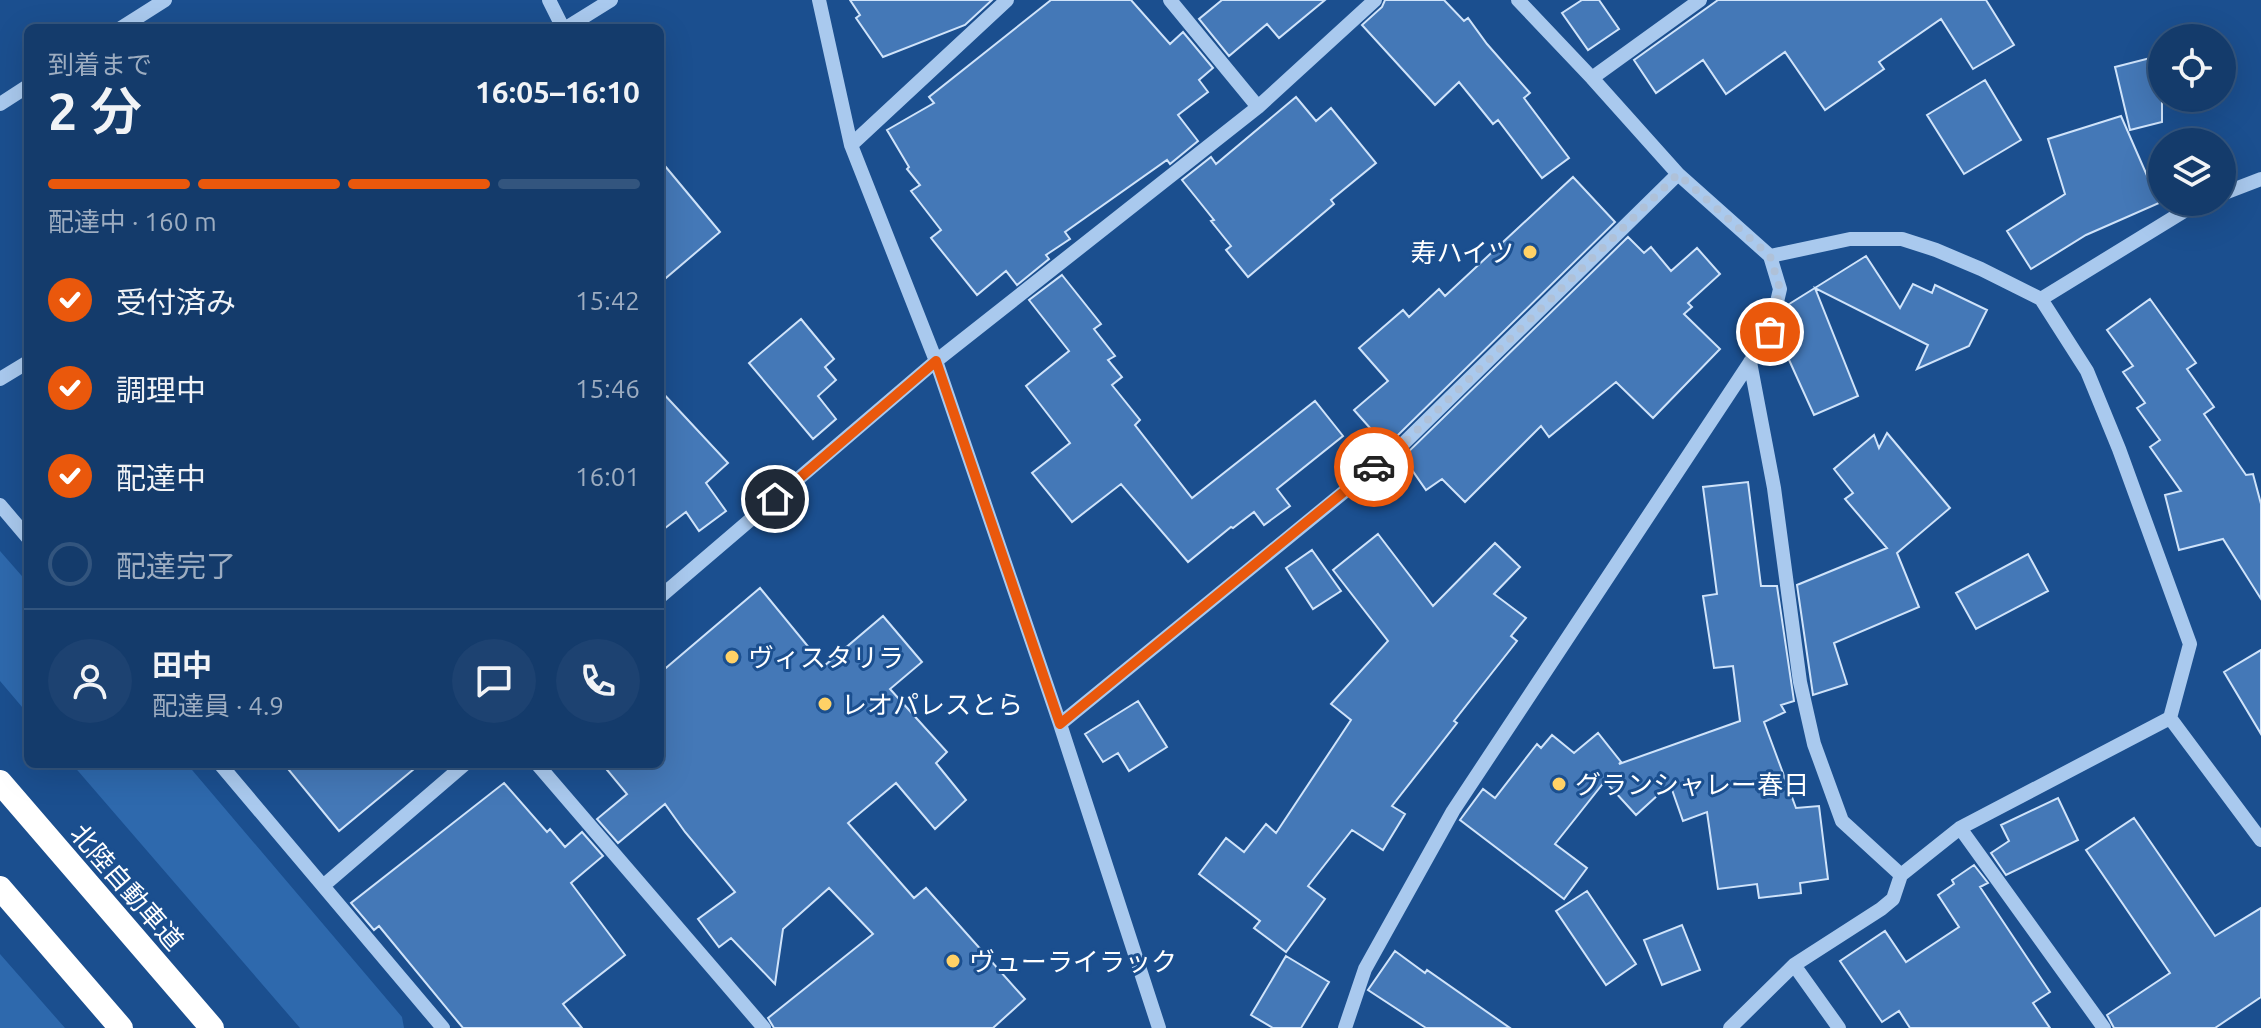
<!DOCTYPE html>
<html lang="ja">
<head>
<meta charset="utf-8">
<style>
	:root { --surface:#143b6b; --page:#1d4271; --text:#f1f3f6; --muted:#9dadc1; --line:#33557e; --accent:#ea580c }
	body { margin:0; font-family:Ubuntu,"Noto Sans JP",sans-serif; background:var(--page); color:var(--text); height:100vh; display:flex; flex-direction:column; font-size:30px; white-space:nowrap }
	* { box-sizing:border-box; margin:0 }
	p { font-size:26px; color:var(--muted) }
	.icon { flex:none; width:44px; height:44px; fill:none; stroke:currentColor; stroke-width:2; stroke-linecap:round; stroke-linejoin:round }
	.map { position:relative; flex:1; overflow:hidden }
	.drawer { position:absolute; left:24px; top:24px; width:640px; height:744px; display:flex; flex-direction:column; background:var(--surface); border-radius:12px; box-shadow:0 8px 32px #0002,0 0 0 2px var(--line) }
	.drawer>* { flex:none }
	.fabs { position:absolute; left:2148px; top:24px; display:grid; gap:16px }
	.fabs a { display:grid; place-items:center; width:88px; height:88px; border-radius:50%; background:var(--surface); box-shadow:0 8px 32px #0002,0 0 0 2px var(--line); font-size:40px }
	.pin { position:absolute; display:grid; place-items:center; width:68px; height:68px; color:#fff; margin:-34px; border:4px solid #fff; border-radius:50%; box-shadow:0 2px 8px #0007 }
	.courier { position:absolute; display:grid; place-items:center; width:80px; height:80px; margin:-40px; border:6px solid #ea580c; border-radius:50%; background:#fff; color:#222; box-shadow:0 2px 10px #0007 }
	.overview em { font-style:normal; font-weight:600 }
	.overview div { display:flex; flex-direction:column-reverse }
	.overview { display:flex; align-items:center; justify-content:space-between; height:136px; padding:0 24px }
	h1 { font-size:52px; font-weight:600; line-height:60px }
	.bar { display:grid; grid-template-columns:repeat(4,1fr); gap:12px 8px; align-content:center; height:96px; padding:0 24px }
	.bar i { height:10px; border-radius:6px; background:var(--line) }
	.bar .active { background:var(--accent) }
	.bar p { grid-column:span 4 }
	.line { display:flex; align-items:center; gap:20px; padding:0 24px; border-top:2px solid var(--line) }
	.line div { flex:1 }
	.round { display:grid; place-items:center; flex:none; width:84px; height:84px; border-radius:42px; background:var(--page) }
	ol { padding:0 24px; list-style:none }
	li { display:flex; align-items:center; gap:24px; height:88px }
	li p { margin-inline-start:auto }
	li .icon { padding:8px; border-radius:50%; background:var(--accent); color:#fff; stroke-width:4 }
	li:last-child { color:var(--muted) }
	li i { width:44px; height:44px; border:4px solid var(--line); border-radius:50% }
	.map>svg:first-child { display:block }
	.green { fill:#2e69ad }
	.building { fill:#4478b7; stroke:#cfe3fa; stroke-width:2 }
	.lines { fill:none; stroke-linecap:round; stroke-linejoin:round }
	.minor { stroke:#a9c9ee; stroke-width:14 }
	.highway { stroke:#fff; stroke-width:24 }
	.done { stroke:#afc1d8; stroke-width:8; stroke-dasharray:0 14.4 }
	.route { stroke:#ea580c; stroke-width:10 }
	.poi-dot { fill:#ffd166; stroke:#1b4f8f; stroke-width:3 }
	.labels { text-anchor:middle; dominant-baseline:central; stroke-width:6; stroke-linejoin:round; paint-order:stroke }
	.poi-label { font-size:26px; fill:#fff; stroke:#1b4f8f; text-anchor:start }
	.street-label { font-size:26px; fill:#fff; stroke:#1b4f8f }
</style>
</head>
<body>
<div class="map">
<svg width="2261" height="1028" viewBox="0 0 2261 1028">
	<rect width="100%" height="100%" fill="#1b4f8f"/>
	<!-- green -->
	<path class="green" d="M 0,551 L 28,583 L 28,714 L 0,681 Z
		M 72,764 L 187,764 L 402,1017 L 404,1028 L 300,1028 Z
		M 0,954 L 65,1028 L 0,1028 Z"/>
	<!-- building -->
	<path class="building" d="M 850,0 L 992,0 L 965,25 L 883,57 L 856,18 L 860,15 Z
		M 1051,0 L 1131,0 L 1170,44 L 1183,32 L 1213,68 L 1199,80 L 1208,92 L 1178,115 L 1198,141 L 1170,164 L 1167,160 L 1065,232 L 1070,239 L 1046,255 L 1049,259 L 1017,285 L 1006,271 L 977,295 L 931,238 L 941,230 L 911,191 L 920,185 L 907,169 L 909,167 L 887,130 L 934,103 L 929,97 Z
		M 1222,0 L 1325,0 L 1279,38 L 1267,24 L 1229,56 L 1199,19 Z
		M 1385,0 L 1444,0 L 1464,21 L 1468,18 L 1487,44 L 1530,93 L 1524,98 L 1569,158 L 1542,178 L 1498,120 L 1493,124 L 1459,82 L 1435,105 L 1362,25 L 1382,7 Z
		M 1582,0 L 1599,0 L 1619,29 L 1588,50 L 1562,13 Z
		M 1718,0 L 1986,0 L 2014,45 L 1973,69 L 1941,19 L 1879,62 L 1884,69 L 1825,110 L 1785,52 L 1726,94 L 1703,60 L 1656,93 L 1634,60 Z
		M 2162,55 L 2162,122 L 2130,130 L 2115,67 Z
		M 1985,80 L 2021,140 L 1964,174 L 1927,115 Z
		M 1296,97 L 1316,121 L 1331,108 L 1376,163 L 1331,200 L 1334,204 L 1248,277 L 1226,250 L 1231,246 L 1211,221 L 1214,220 L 1182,180 L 1211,157 L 1216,164 Z
		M 2121,116 L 2159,203 L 2086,235 L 2031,269 L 2007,231 L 2065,194 L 2048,139 Z
		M 660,160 L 720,232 L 660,283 Z
		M 1573,177 L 1615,222 L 1397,436 L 1392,440 L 1385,431 L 1378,437 L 1354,410 L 1388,381 L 1359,348 L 1403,310 L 1409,317 L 1439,289 L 1445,296 Z
		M 1628,237 L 1644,253 L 1651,247 L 1671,271 L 1697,248 L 1720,274 L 1688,303 L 1692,307 L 1684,314 L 1720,349 L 1653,418 L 1616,382 L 1549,437 L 1541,426 L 1465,502 L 1442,479 L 1426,490 L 1403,457 Z
		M 1866,256 L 1900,308 L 1913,284 L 1932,293 L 1935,285 L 1987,310 L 1969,346 L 1917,369 L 1928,345 L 1815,288 L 1858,396 L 1814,415 L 1780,340 L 1786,306 Z
		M 1062,275 L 1101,324 L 1094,329 L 1115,356 L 1108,360 L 1122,377 L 1112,385 L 1140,420 L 1135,425 L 1192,498 L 1315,401 L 1343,436 L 1277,489 L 1290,506 L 1264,525 L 1254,512 L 1233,528 L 1231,527 L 1188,562 L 1121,484 L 1072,522 L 1032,473 L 1070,443 L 1026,386 L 1069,351 L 1029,300 Z
		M 2150,299 L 2196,363 L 2187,369 L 2214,407 L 2204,414 L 2246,475 L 2253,474 L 2261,504 L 2261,599 L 2223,539 L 2179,550 L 2165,495 L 2181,491 L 2150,447 L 2160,440 L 2137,408 L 2145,403 L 2123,372 L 2133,366 L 2107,330 Z
		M 801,319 L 834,359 L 825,367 L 836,380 L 818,396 L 836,419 L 813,439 L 749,363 Z
		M 660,390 L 728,463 L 706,483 L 726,511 L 699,531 L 686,512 L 660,532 Z
		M 1887,433 L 1950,508 L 1897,553 L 1919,607 L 1834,643 L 1847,684 L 1813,695 L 1797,585 L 1887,548 L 1845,499 L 1853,493 L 1834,469 L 1874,435 L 1879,448 Z
		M 1748,482 L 1761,586 L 1777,586 L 1794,701 L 1781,705 L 1785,712 L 1764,722 L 1796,808 L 1819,806 L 1828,879 L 1800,883 L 1801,893 L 1759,898 L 1757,884 L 1718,889 L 1707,812 L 1683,821 L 1670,784 L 1636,815 L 1605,781 L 1555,844 L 1587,868 L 1564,899 L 1460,820 L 1483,789 L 1495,798 L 1537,744 L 1541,748 L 1552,735 L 1574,753 L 1598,733 L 1621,762 L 1619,764 L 1740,721 L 1733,666 L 1714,668 L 1703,596 L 1717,594 L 1703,487 Z
		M 1378,534 L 1433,606 L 1495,543 L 1520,567 L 1494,594 L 1526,618 L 1511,636 L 1517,641 L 1454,721 L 1457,723 L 1392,806 L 1405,814 L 1383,850 L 1352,830 L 1308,886 L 1325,899 L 1286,952 L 1254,928 L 1260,921 L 1199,874 L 1226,838 L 1244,852 L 1266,824 L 1276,833 L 1351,720 L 1331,704 L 1388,641 L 1333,570 Z
		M 1312,550 L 1341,591 L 1313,609 L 1286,568 Z
		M 2028,554 L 2048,591 L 1976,629 L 1956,593 Z
		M 760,588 L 824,666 L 883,616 L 922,662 L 890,689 L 947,752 L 936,763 L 966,800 L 935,829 L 896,783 L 848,823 L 914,898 L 926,888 L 1025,999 L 993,1028 L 774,1028 L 768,1018 L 873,934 L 829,888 L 783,929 L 775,984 L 731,938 L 719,947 L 698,919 L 735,892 L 685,832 L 665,804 L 618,843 L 597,819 L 627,794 L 602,764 L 660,764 L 660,673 Z
		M 2261,650 L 2261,734 L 2224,672 Z
		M 1138,701 L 1167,747 L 1129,771 L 1118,753 L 1103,762 L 1085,734 Z
		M 284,764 L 420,764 L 339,831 Z
		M 504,783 L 547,832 L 550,829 L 565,847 L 582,832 L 603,856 L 571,883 L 625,955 L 563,1004 L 582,1028 L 463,1028 L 379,926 L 374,930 L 351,903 Z
		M 2058,798 L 2078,840 L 2006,875 L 1991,853 L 2009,841 L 2001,825 Z
		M 2134,818 L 2215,936 L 2261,908 L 2261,997 L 2215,1028 L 2114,1028 L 2107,1015 L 2170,973 L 2086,850 Z
		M 1974,865 L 1988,883 L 1980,887 L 2050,992 L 2033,1003 L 2050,1028 L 1910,1028 L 1899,1011 L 1882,1022 L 1840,961 L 1885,931 L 1906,962 L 1959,927 L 1938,895 L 1954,884 L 1952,880 Z
		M 1587,891 L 1636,964 L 1606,985 L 1556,911 Z
		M 1682,925 L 1700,970 L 1662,985 L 1644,940 Z
		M 1395,951 L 1425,973 L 1427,970 L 1510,1028 L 1426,1028 L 1368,990 Z
		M 1286,956 L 1329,982 L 1301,1028 L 1273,1028 L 1251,1015 Z"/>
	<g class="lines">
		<!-- minor -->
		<path class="minor" d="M 549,0 L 563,28
			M 819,0 L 851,145 L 936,361 L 1060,724 L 1159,1028
			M 1170,0 L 1258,107
			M 121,28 L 165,0
			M 566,28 L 611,0
			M 1592,78 L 1700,0
			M 0,104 L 28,86
			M 851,145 L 1007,0
			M 2222,194 L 2261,179
			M 1770,256 L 1850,239 L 1902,239 L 1936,250 L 1981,269 L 2041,299 L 2087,371 L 2119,449 L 2190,644 L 2170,718
			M 2041,299 L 2199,202
			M 1750,362 L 1774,488 L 1800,682 L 1814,744 L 1842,821 L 1901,875
			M 0,379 L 28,362
			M 0,505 L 28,538
			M 660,597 L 936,361 L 1258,107 L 1375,0
			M 1060,724 L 1404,443 L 1678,174
			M 220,764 L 443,1028
			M 537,764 L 764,1028
			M 1960,828 L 2104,1028
			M 323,886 L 465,764
			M 1794,965 L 1839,1028
			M 1345,1028 L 1365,969 L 1453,811 L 1770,332 L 1780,289 L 1770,256 L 1678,174 L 1592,78 L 1518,0
			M 1730,1028 L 1794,965 L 1881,909 L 1893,899 L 1901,875 L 1960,828 L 2170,718 L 2261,840"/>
		<!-- highway -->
		<path class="highway" d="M 0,782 L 212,1028
			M 0,888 L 121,1028"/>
	</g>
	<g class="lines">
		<!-- done -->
		<path class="done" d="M 1374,467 L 1404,443 L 1678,174 L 1770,256 L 1780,289 L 1770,332"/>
		<!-- route -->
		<path class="route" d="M 775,499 L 936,361 L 1060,724 L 1374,467"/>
	</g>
	<!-- markers -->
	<g class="poi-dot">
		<circle cx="1530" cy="252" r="8"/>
		<circle cx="732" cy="657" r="8"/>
		<circle cx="825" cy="704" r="8"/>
		<circle cx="1559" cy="784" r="8"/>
		<circle cx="953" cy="961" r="8"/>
	</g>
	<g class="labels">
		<!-- poi labels -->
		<g class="poi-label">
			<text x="1514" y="252" text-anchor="end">寿ハイツ</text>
			<text x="748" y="657">ヴィスタリラ</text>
			<text x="841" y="704">レオパレスとら</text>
			<text x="1575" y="784">グランシャレー春日</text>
			<text x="969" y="961">ヴューライラック</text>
		</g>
		<!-- street labels -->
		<g class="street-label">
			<text transform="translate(127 887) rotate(49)">北陸自動車道</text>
		</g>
	</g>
</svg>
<div class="fabs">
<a><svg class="icon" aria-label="locate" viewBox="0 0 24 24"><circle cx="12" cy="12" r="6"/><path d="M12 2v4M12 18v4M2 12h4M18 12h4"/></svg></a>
<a><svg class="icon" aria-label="layers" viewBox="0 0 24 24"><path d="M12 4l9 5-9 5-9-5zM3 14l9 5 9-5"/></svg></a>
</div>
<div class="pin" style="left:1770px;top:332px;background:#ea580c"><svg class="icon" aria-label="bag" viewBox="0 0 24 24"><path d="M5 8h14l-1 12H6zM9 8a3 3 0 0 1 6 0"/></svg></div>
<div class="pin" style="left:775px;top:499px;background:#1f2937"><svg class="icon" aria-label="home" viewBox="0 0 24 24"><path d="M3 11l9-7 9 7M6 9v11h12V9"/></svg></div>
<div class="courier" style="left:1374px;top:467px"><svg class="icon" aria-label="car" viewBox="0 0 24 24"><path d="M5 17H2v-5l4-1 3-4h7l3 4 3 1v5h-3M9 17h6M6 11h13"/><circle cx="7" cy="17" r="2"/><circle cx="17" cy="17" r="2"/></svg></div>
<section class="drawer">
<div class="overview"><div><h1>2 分</h1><p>到着まで</p></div><em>16:05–16:10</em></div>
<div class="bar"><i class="active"></i><i class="active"></i><i class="active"></i><i></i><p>配達中 · 160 m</p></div>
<ol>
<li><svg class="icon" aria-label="check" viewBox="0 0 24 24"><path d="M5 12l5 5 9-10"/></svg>受付済み<p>15:42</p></li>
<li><svg class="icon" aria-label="check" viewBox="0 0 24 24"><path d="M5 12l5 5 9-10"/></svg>調理中<p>15:46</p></li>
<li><svg class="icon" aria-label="check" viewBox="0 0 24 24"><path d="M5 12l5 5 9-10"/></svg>配達中<p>16:01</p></li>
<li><i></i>配達完了</li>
</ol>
<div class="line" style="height:144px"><a class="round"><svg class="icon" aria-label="person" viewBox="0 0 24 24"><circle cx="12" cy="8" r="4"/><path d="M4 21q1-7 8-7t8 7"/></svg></a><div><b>田中</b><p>配達員 · 4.9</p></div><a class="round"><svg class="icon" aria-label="chat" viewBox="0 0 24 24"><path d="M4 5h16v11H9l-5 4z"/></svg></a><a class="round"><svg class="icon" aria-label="phone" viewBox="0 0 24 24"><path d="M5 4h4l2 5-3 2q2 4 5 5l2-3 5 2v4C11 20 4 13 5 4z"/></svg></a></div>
</section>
</div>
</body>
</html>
